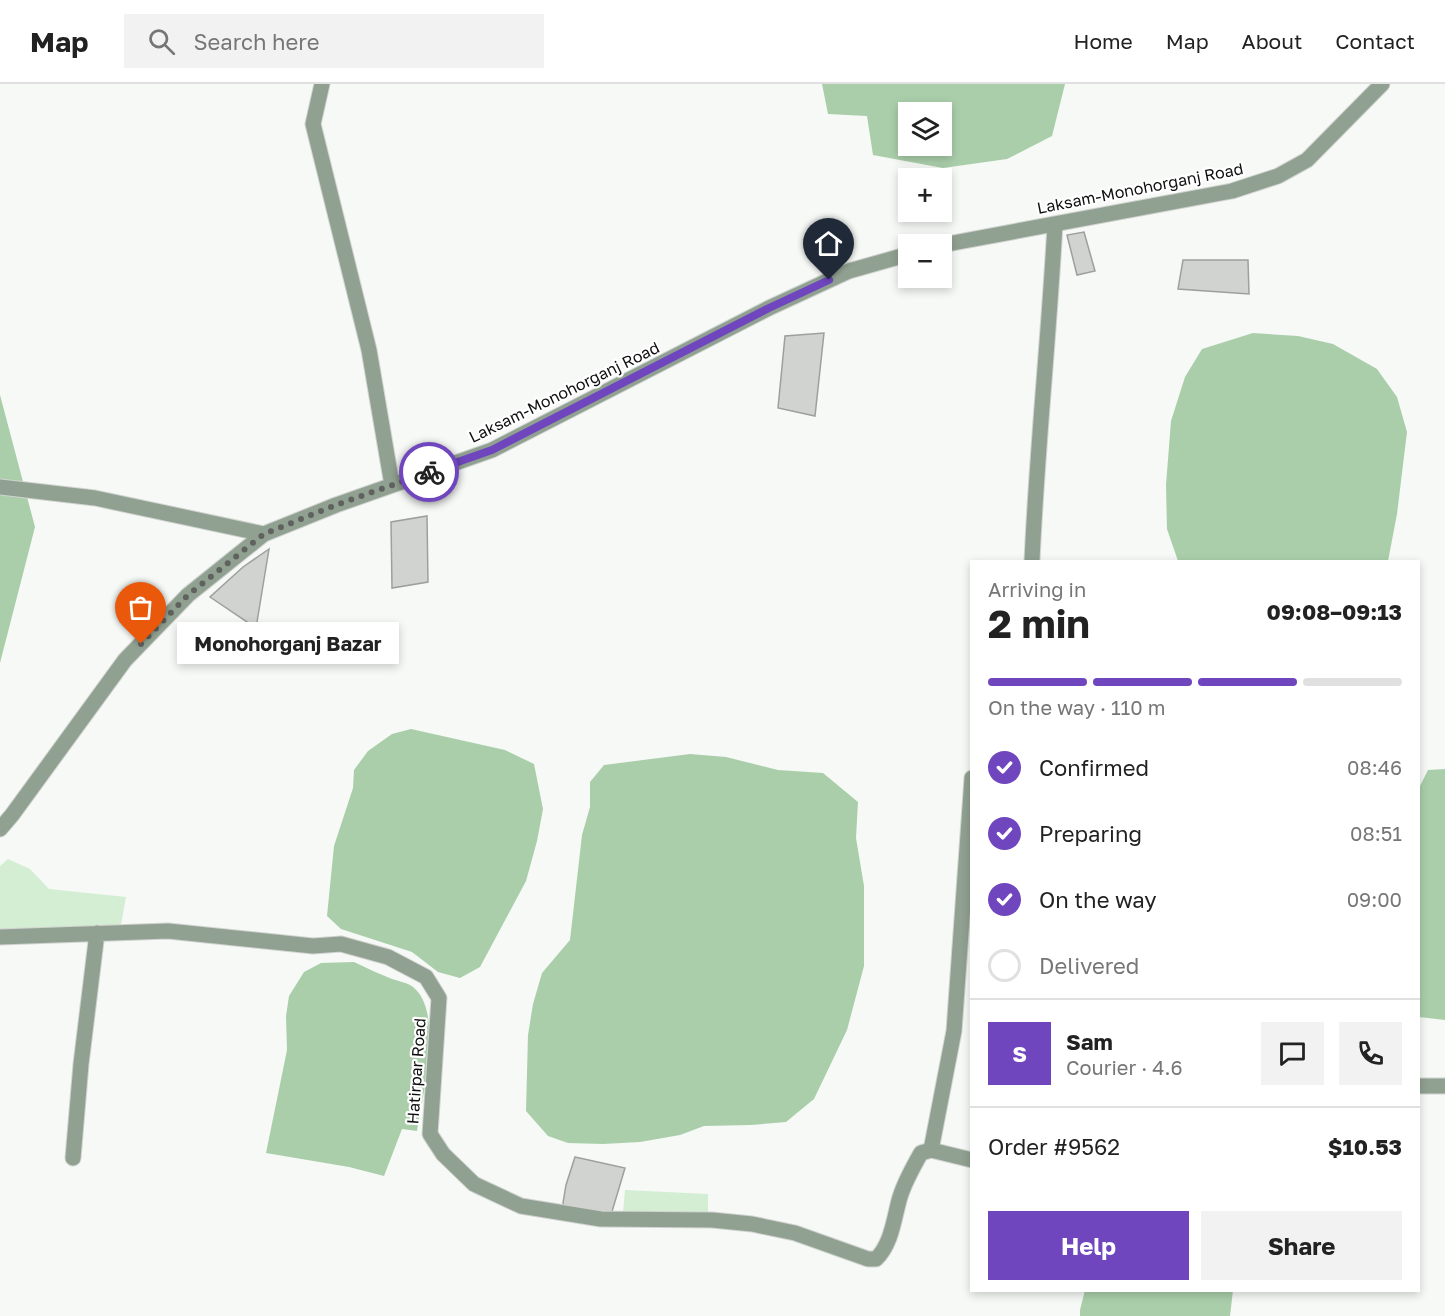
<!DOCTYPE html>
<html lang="en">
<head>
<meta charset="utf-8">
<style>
	:root { --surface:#fff; --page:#f2f2f2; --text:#222; --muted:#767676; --line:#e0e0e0; --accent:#6f46be }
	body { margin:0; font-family:"Golos Text",sans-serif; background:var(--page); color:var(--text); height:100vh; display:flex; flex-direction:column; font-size:22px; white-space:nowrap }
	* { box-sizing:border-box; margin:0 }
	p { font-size:20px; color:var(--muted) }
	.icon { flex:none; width:33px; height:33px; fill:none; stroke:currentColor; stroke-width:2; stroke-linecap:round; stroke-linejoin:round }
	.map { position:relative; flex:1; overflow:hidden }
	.panel { position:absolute; left:970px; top:476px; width:450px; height:732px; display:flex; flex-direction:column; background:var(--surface); border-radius:0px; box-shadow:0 3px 9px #0003 }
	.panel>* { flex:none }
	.controls { position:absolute; left:898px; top:18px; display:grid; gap:12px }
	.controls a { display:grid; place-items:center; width:54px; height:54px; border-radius:0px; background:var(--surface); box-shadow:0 3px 9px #0003; font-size:30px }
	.pin { position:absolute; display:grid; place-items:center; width:51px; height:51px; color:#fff; margin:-62px -26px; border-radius:50% 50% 50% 0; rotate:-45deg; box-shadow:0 0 6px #0007 }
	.pin .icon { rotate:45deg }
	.courier { position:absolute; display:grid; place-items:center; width:60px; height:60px; margin:-30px; border:4px solid #6f46be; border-radius:50%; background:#fff; color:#222; box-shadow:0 2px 8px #0007 }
	.bubble { position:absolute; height:42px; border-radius:0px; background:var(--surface); box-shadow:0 3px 9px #0003; font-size:20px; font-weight:700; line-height:42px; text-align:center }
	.head em { font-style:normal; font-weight:700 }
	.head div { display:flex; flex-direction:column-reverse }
	.head { display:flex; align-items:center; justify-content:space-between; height:102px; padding:0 18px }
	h1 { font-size:39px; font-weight:700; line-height:45px }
	.bar { display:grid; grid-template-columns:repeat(4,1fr); gap:9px 6px; align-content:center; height:72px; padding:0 18px }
	.bar i { height:8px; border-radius:4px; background:var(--line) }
	.bar .selected { background:var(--accent) }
	.bar p { grid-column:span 4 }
	.line { display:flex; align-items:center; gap:15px; padding:0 18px; border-top:2px solid var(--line) }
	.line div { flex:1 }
	.round { display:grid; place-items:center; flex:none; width:63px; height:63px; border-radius:0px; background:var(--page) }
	ol { padding:0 18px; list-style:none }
	li { display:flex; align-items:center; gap:18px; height:66px }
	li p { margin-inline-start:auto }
	li .icon { padding:6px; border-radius:50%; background:var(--accent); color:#fff; stroke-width:4 }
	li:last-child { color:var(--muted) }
	li i { width:33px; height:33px; border:3px solid var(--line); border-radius:50% }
	.button { display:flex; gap:12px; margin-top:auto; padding:12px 18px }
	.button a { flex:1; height:69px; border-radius:0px; background:var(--accent); color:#fff; font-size:24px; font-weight:700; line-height:69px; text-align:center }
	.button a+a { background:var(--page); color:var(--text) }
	header { display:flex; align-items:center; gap:36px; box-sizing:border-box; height:84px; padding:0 30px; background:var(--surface); border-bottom:2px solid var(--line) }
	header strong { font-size:28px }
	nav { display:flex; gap:33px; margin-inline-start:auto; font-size:21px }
	.search { width:420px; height:54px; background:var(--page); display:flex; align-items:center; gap:15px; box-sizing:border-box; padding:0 21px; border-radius:0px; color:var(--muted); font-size:22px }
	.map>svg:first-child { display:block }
	.green { fill:#d3eed3 }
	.water { fill:#aaceaa; fill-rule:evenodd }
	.building { fill:#d0d3d0; stroke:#9da09d; stroke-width:1.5 }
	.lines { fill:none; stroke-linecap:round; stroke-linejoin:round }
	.minor-casing { stroke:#d1d4d1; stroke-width:17 }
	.minor { stroke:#91a191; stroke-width:15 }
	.done { stroke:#606260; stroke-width:6; stroke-dasharray:0 10.8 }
	.route { stroke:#6f46be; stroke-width:8 }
	.labels { text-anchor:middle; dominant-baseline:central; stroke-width:4.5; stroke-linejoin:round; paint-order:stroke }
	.street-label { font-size:16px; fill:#0f100f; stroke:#fff }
</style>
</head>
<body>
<header>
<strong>Map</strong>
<div class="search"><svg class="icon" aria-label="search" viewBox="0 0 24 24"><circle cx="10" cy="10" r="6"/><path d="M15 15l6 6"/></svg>Search here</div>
<nav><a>Home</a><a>Map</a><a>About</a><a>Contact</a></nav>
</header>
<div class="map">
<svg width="1445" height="1232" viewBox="0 0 1445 1232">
	<rect width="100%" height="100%" fill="#f6f9f6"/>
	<!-- green -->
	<path class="green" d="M 8,775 L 30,785 L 49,805 L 126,813 L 120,846 L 0,849 L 0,782 Z
		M 625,1106 L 708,1110 L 708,1129 L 623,1129 Z"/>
	<!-- water -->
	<path class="water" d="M 822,0 L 1065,0 L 1052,52 L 1007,75 L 943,84 L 873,71 L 867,32 L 828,30 ZM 909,28 L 942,28 L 942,62 L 909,62 Z
		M 1253,249 L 1298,252 L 1333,260 L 1377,285 L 1397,313 L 1407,348 L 1397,430 L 1388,477 L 1178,477 L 1167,445 L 1166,401 L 1171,337 L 1185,293 L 1202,265 Z
		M 0,311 L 35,443 L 0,579 Z
		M 411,645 L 505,666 L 534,680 L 543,725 L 537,757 L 526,797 L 480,883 L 460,894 L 438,888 L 412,868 L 341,845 L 327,832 L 334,762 L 353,704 L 354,686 L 368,667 L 392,650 Z
		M 690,670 L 726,673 L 778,686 L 823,689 L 858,718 L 856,754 L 864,802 L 864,882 L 847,946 L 814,1015 L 786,1038 L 751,1041 L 704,1042 L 680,1051 L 640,1058 L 603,1060 L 568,1059 L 548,1052 L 526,1027 L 528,951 L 533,920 L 542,889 L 570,856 L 582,751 L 590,723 L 590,698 L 604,681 Z
		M 1445,685 L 1445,936 L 1419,933 L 1419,704 L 1428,686 Z
		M 354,878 C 367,884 379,890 392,895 C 398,897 404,898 410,901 C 446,922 422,1013 417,1047 L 402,1045 L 384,1092 L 349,1083 L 266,1069 L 287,966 L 286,932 L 289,912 L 304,888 L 321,879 Z
		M 1085,1206 L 1233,1206 L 1230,1232 L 1080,1232 L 1080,1226 Z"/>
	<!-- building -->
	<path class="building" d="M 1084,148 L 1095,187 L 1077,191 L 1067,151 Z
		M 1183,176 L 1248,176 L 1249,210 L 1178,205 Z
		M 824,249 L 815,332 L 778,324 L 785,252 Z
		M 427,432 L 428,498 L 392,504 L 391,438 Z
		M 269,465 L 256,544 L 210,513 L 243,483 Z
		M 575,1073 L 625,1084 L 611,1131 L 565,1127 L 563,1119 L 566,1101 Z"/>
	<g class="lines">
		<defs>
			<path id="minor" d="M 322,0 L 313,40 L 369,266 L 392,401
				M 942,161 L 1232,107 L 1278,92 L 1307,76 L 1382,0
				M 0,403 L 95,414 L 264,450
				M 1032,477 C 1037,364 1049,253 1055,140
				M 0,745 L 12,731 L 125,576 L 188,511 L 264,450 L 336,421 L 492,366 L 769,224 L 849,187 L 909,170
				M 0,853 L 168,847 L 313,862 L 341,860 L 388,873 L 426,893 L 439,914 L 430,1050 L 443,1070 L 474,1100 L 521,1122 L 601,1135 L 712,1136 L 752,1140 L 795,1149 L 868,1175 L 876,1175 C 892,1160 894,1133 900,1113 C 905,1097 913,1083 921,1069 L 931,1066 L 972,1076
				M 1419,1002 L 1445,1002
				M 931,1066 L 954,947 L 972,694
				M 73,1074 L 81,980 L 97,849"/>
		</defs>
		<!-- minor casing -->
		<use href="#minor" class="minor-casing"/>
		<!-- minor -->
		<use href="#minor" class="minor"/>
	</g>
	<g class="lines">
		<!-- done -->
		<path class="done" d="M 141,560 L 188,511 L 264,450 L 336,421 L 429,388"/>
		<!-- route -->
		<path class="route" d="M 429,388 L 492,366 L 769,224 L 829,196"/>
	</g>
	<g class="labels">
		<!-- street labels -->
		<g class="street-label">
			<text transform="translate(1140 104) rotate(-11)">Laksam-Monohorganj Road</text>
			<text transform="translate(564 308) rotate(-26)">Laksam-Monohorganj Road</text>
			<text transform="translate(416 987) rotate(-86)">Hatirpar Road</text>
		</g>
	</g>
</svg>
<div class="controls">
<a><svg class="icon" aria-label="layers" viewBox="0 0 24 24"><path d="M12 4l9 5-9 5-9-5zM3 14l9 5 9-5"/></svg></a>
<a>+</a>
<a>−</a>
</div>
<div class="pin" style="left:141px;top:560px;background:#ea580c"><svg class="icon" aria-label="bag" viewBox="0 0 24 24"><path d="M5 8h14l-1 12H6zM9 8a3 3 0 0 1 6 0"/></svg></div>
<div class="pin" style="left:829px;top:196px;background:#1f2937"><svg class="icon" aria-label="home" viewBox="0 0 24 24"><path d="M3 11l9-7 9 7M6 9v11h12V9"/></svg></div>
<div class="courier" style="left:429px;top:388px"><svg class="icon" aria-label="bike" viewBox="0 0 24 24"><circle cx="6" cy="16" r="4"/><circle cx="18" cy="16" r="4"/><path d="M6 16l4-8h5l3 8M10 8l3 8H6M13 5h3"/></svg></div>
<div class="bubble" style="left:177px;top:538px;width:222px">Monohorganj Bazar</div>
<section class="panel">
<div class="head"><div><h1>2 min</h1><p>Arriving in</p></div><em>09:08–09:13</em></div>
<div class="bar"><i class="selected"></i><i class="selected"></i><i class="selected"></i><i></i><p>On the way · 110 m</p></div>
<ol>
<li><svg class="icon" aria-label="check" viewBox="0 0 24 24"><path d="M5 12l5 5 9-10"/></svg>Confirmed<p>08:46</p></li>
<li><svg class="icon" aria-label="check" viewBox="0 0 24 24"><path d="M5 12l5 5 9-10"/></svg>Preparing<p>08:51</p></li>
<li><svg class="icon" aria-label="check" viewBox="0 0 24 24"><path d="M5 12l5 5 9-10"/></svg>On the way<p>09:00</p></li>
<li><i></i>Delivered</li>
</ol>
<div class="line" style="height:108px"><b class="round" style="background:var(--accent);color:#fff">S</b><div><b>Sam</b><p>Courier · 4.6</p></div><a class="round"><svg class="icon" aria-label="chat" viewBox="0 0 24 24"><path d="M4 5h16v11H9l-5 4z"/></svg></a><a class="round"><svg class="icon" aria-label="phone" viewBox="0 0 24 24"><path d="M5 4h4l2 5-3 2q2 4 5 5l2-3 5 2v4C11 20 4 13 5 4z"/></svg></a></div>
<div class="line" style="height:78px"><div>Order #9562</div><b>$10.53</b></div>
<div class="button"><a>Help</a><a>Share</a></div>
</section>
</div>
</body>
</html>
